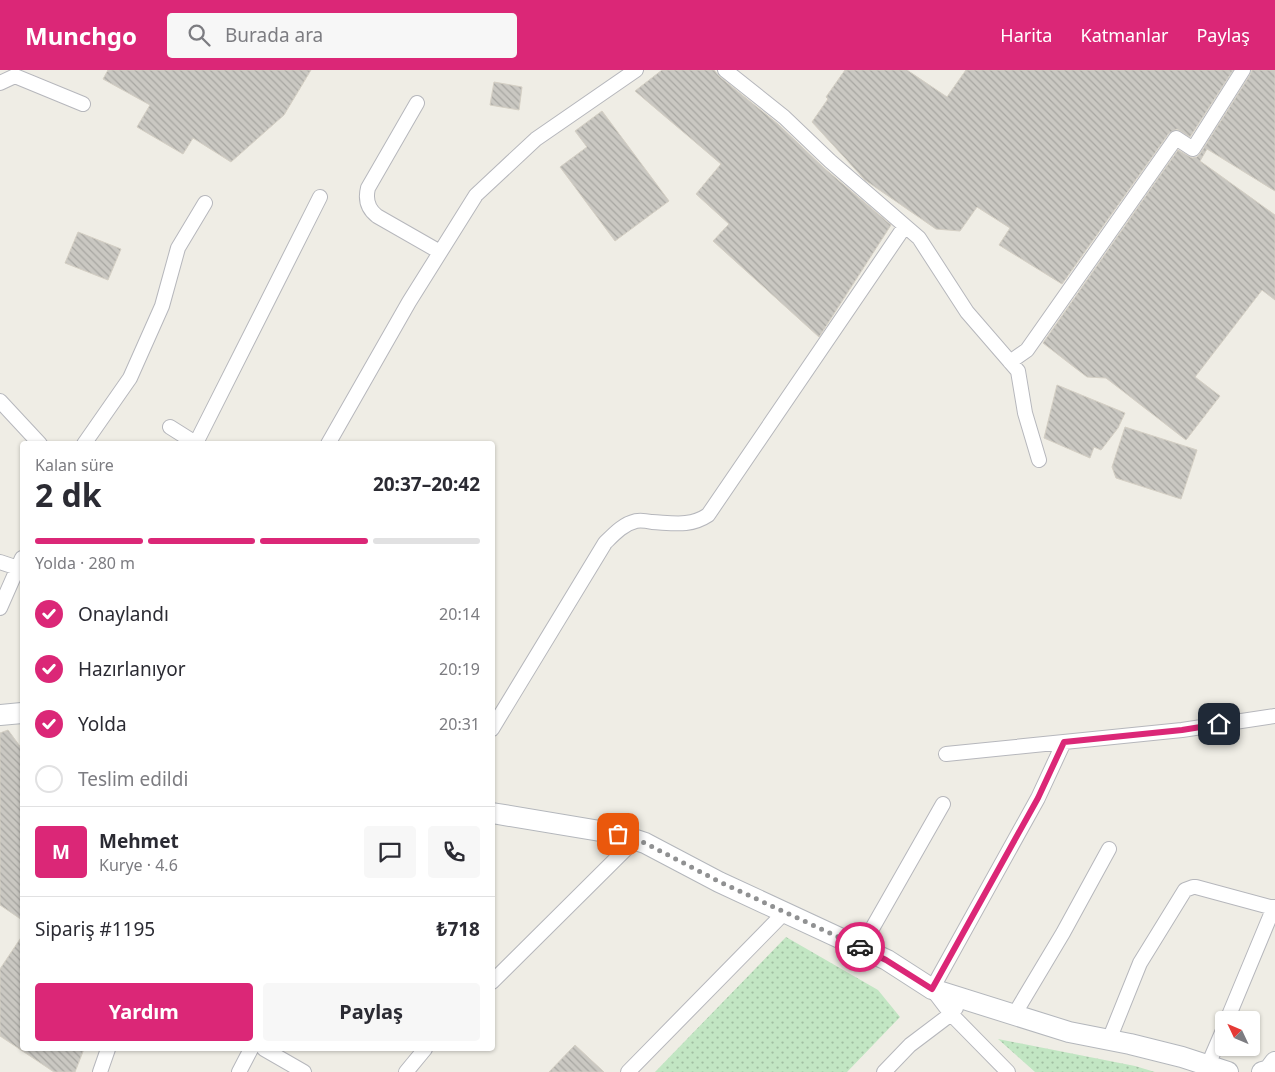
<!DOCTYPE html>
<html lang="tr">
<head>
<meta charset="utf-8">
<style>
	:root { --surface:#fff; --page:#f7f7f7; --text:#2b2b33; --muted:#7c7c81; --line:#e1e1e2; --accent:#db2777 }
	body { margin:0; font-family:"Noto Sans",sans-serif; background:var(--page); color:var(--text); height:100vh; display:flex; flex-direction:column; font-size:19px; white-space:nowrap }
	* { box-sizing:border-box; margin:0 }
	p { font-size:16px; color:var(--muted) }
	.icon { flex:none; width:28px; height:28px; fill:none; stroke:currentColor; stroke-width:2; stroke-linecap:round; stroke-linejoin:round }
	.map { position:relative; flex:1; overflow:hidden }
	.sheet { position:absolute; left:20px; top:371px; width:475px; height:610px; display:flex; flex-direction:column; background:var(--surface); border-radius:5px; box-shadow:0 1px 4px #0004 }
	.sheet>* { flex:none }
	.needle { width:32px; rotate:314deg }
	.buttons { position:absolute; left:1215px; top:941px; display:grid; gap:10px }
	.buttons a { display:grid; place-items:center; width:45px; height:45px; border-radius:5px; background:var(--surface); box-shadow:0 1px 4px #0004; font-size:25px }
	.pin { position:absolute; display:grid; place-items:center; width:42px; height:42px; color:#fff; margin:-21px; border-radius:10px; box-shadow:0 2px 8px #0006 }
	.courier { position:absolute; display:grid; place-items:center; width:50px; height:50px; margin:-25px; border:4px solid #db2777; border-radius:50%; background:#fff; color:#222; box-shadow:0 1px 6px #0007 }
	.overview em { font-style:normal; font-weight:700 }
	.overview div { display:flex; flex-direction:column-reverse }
	.overview { display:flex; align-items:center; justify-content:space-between; height:85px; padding:0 15px }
	h1 { font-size:32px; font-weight:700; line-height:38px }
	.bar { display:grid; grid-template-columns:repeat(4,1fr); gap:8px 5px; align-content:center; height:60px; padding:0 15px }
	.bar i { height:6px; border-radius:4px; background:var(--line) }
	.bar .active { background:var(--accent) }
	.bar p { grid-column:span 4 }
	.line { display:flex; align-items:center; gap:12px; padding:0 15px; border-top:1px solid var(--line) }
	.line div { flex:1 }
	.round { display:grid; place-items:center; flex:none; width:52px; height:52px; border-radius:5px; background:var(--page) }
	ol { padding:0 15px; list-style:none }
	li { display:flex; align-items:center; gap:15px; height:55px }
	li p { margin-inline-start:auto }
	li .icon { padding:5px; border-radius:50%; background:var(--accent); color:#fff; stroke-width:4 }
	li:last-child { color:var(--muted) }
	li i { width:28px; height:28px; border:2px solid var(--line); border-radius:50% }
	.action { display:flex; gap:10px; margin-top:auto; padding:10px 15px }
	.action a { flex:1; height:58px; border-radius:5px; background:var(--accent); color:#fff; font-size:20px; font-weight:700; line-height:58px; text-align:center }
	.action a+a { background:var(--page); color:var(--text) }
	header { display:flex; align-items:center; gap:30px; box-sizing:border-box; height:70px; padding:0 25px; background:var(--accent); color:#fff }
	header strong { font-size:24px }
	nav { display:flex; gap:28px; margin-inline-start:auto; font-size:18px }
	.search { width:350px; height:45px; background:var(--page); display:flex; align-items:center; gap:12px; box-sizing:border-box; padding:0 18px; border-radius:5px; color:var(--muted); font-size:19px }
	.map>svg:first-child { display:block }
	.grass { fill:url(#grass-dots) }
	.building { fill:url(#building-back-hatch); stroke:#d4cfc4 }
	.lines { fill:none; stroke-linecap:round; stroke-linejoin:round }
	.street-casing { stroke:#b6b7bc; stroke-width:16 }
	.secondary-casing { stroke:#b4b7bc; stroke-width:22 }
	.street { stroke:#fff; stroke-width:14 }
	.secondary { stroke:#fff; stroke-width:20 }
	.done { stroke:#909192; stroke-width:5; stroke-dasharray:0 9 }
	.route { stroke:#db2777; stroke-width:6 }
</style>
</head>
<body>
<header>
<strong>Munchgo</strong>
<div class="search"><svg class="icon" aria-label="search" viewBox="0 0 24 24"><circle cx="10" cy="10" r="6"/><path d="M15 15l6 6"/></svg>Burada ara</div>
<nav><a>Harita</a><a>Katmanlar</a><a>Paylaş</a></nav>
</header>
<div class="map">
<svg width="1275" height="1002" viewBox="0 0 1275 1002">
	<defs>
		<pattern id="grass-dots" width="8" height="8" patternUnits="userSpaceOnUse" patternTransform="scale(1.25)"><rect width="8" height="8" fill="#c2e6c3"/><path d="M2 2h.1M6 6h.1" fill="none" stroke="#a1bea2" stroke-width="1.8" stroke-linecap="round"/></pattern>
		<pattern id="building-back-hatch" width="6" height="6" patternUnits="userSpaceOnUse" patternTransform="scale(1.25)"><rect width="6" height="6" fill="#cac8c2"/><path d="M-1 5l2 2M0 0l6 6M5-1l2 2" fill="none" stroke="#a7a6a1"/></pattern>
	</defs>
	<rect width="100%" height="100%" fill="#efede5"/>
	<!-- grass -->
	<path class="grass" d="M 786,867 L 878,920 L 900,947 L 847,1002 L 655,1002 Z
		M 998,969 L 1135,996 L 1155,1002 L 1035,1002 Z"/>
	<!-- building -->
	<path class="building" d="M 108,0 L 311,0 L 284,45 L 231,92 L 193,68 L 183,84 L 137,57 L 150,35 L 103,9 Z
		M 662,0 L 714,0 L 720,7 L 778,54 L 824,98 L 891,155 L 819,267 L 713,171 L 729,154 L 696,124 L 721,94 L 635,21 Z
		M 845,0 L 907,0 L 947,27 L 966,0 L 1233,0 L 1190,67 L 1177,59 L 1169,63 L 1062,214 L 999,175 L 1010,158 L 977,137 L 960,161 L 936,159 L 865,110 L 812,52 L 828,29 L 826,27 Z
		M 1252,0 L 1275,0 L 1275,121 L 1207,79 L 1200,91 L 1275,145 L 1275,230 L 1262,220 L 1195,307 L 1220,326 L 1186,370 L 1106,308 L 1087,307 L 1043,273 L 1178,80 L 1192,88 L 1197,87 L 1200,84 L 1250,5 Z
		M 494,12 L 522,17 L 519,40 L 490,35 Z
		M 602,41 L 669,131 L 615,171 L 560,97 L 587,77 L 575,61 Z
		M 78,162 L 121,179 L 108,210 L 65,193 Z
		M 1057,315 L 1125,343 L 1118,358 L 1101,380 L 1094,377 L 1090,388 L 1044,368 Z
		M 1125,357 L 1197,380 L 1181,429 L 1116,408 L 1112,397 Z
		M 8,660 L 22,679 L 22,850 L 0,835 L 0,663 Z
		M 22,866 L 22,979 L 84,979 L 75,1002 L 54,1002 L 0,966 L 0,899 Z
		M 575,975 L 604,1002 L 549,1002 Z"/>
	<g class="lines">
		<defs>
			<path id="street" d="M 725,0 L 784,47 L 830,91 L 919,168 L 967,242 L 1018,301 L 1025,343 L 1039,390
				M 0,13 L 15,6 L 83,34
				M 417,33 L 368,118 C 365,130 368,139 377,146 L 440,182
				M 1010,292 L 1027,280 L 1176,68 L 1193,79 L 1243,0
				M 0,331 L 40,374
				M 170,357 L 197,374
				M 196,373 L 320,127
				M 84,374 L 130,308 L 162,236 L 178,178 L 205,133
				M 328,374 L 409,232 L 476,125 L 536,69 L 636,0
				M 0,492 L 18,498
				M 0,538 L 22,488
				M 492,659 L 605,473 C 614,464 623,454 636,451 C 641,450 647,451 652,452 C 673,453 690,457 708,445 L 905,156
				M 946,684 L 1182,660 L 1275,646
				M 861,878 L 943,734
				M 492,912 L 635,770
				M 1014,945 L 1063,863 L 1109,779
				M 1227,950 L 1274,837
				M 1109,970 L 1140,893 L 1185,820 L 1193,817 L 1196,817 L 1270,837 L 1275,837
				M 264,979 L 304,1002
				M 1208,995 L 1224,958
				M 100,1002 L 108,979
				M 239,1002 L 251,979
				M 406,1002 L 425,979
				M 628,1002 L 784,843
				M 884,1002 L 910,975 L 951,944 L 956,938
				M 1008,1002 L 951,944 L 932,919 L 1038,728 L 1064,672"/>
			<path id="secondary" d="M 0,645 L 22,643
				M 492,743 L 618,764 L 645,773 L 719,812 L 887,890 L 932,919 L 1069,962 L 1130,974 L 1182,987 L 1228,1002
				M 1262,1002 L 1269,1000 L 1275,992"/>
		</defs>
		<!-- street casing -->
		<use href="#street" class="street-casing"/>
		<!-- secondary casing -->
		<use href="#secondary" class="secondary-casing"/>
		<!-- street -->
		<use href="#street" class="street"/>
		<!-- secondary -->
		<use href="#secondary" class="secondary"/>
	</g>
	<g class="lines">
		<!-- done -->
		<path class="done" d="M 618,764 L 645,773 L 720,812 L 860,877"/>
		<!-- route -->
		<path class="route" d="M 860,877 L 886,890 L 932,919 L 1038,728 L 1064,672 L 1182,660 L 1219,654"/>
	</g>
</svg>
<div class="buttons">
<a><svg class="needle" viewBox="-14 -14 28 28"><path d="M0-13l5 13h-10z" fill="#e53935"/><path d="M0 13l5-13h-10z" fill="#7c7c81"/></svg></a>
</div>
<div class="pin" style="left:618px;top:764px;background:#ea580c"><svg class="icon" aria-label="bag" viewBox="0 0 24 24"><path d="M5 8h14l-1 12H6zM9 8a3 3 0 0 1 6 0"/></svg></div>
<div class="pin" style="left:1219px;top:654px;background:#1f2937"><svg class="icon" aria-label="home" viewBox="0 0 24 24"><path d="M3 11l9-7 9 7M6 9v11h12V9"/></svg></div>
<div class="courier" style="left:860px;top:877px"><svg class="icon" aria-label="car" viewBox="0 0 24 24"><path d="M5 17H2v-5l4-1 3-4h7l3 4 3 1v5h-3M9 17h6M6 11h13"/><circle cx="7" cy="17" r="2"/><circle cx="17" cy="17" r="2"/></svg></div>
<section class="sheet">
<div class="overview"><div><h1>2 dk</h1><p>Kalan süre</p></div><em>20:37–20:42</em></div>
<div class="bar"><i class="active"></i><i class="active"></i><i class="active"></i><i></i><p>Yolda · 280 m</p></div>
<ol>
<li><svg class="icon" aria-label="check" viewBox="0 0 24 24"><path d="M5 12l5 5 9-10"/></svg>Onaylandı<p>20:14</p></li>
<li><svg class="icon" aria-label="check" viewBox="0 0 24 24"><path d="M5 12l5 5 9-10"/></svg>Hazırlanıyor<p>20:19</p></li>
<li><svg class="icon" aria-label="check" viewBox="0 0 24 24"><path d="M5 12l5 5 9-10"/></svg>Yolda<p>20:31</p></li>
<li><i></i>Teslim edildi</li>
</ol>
<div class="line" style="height:90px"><b class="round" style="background:var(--accent);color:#fff">M</b><div><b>Mehmet</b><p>Kurye · 4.6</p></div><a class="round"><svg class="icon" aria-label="chat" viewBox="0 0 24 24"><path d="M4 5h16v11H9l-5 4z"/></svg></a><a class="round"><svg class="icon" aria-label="phone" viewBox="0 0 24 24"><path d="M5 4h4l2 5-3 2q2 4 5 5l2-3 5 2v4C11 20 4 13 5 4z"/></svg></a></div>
<div class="line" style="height:65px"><div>Sipariş #1195</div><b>₺718</b></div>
<div class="action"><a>Yardım</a><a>Paylaş</a></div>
</section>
</div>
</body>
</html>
